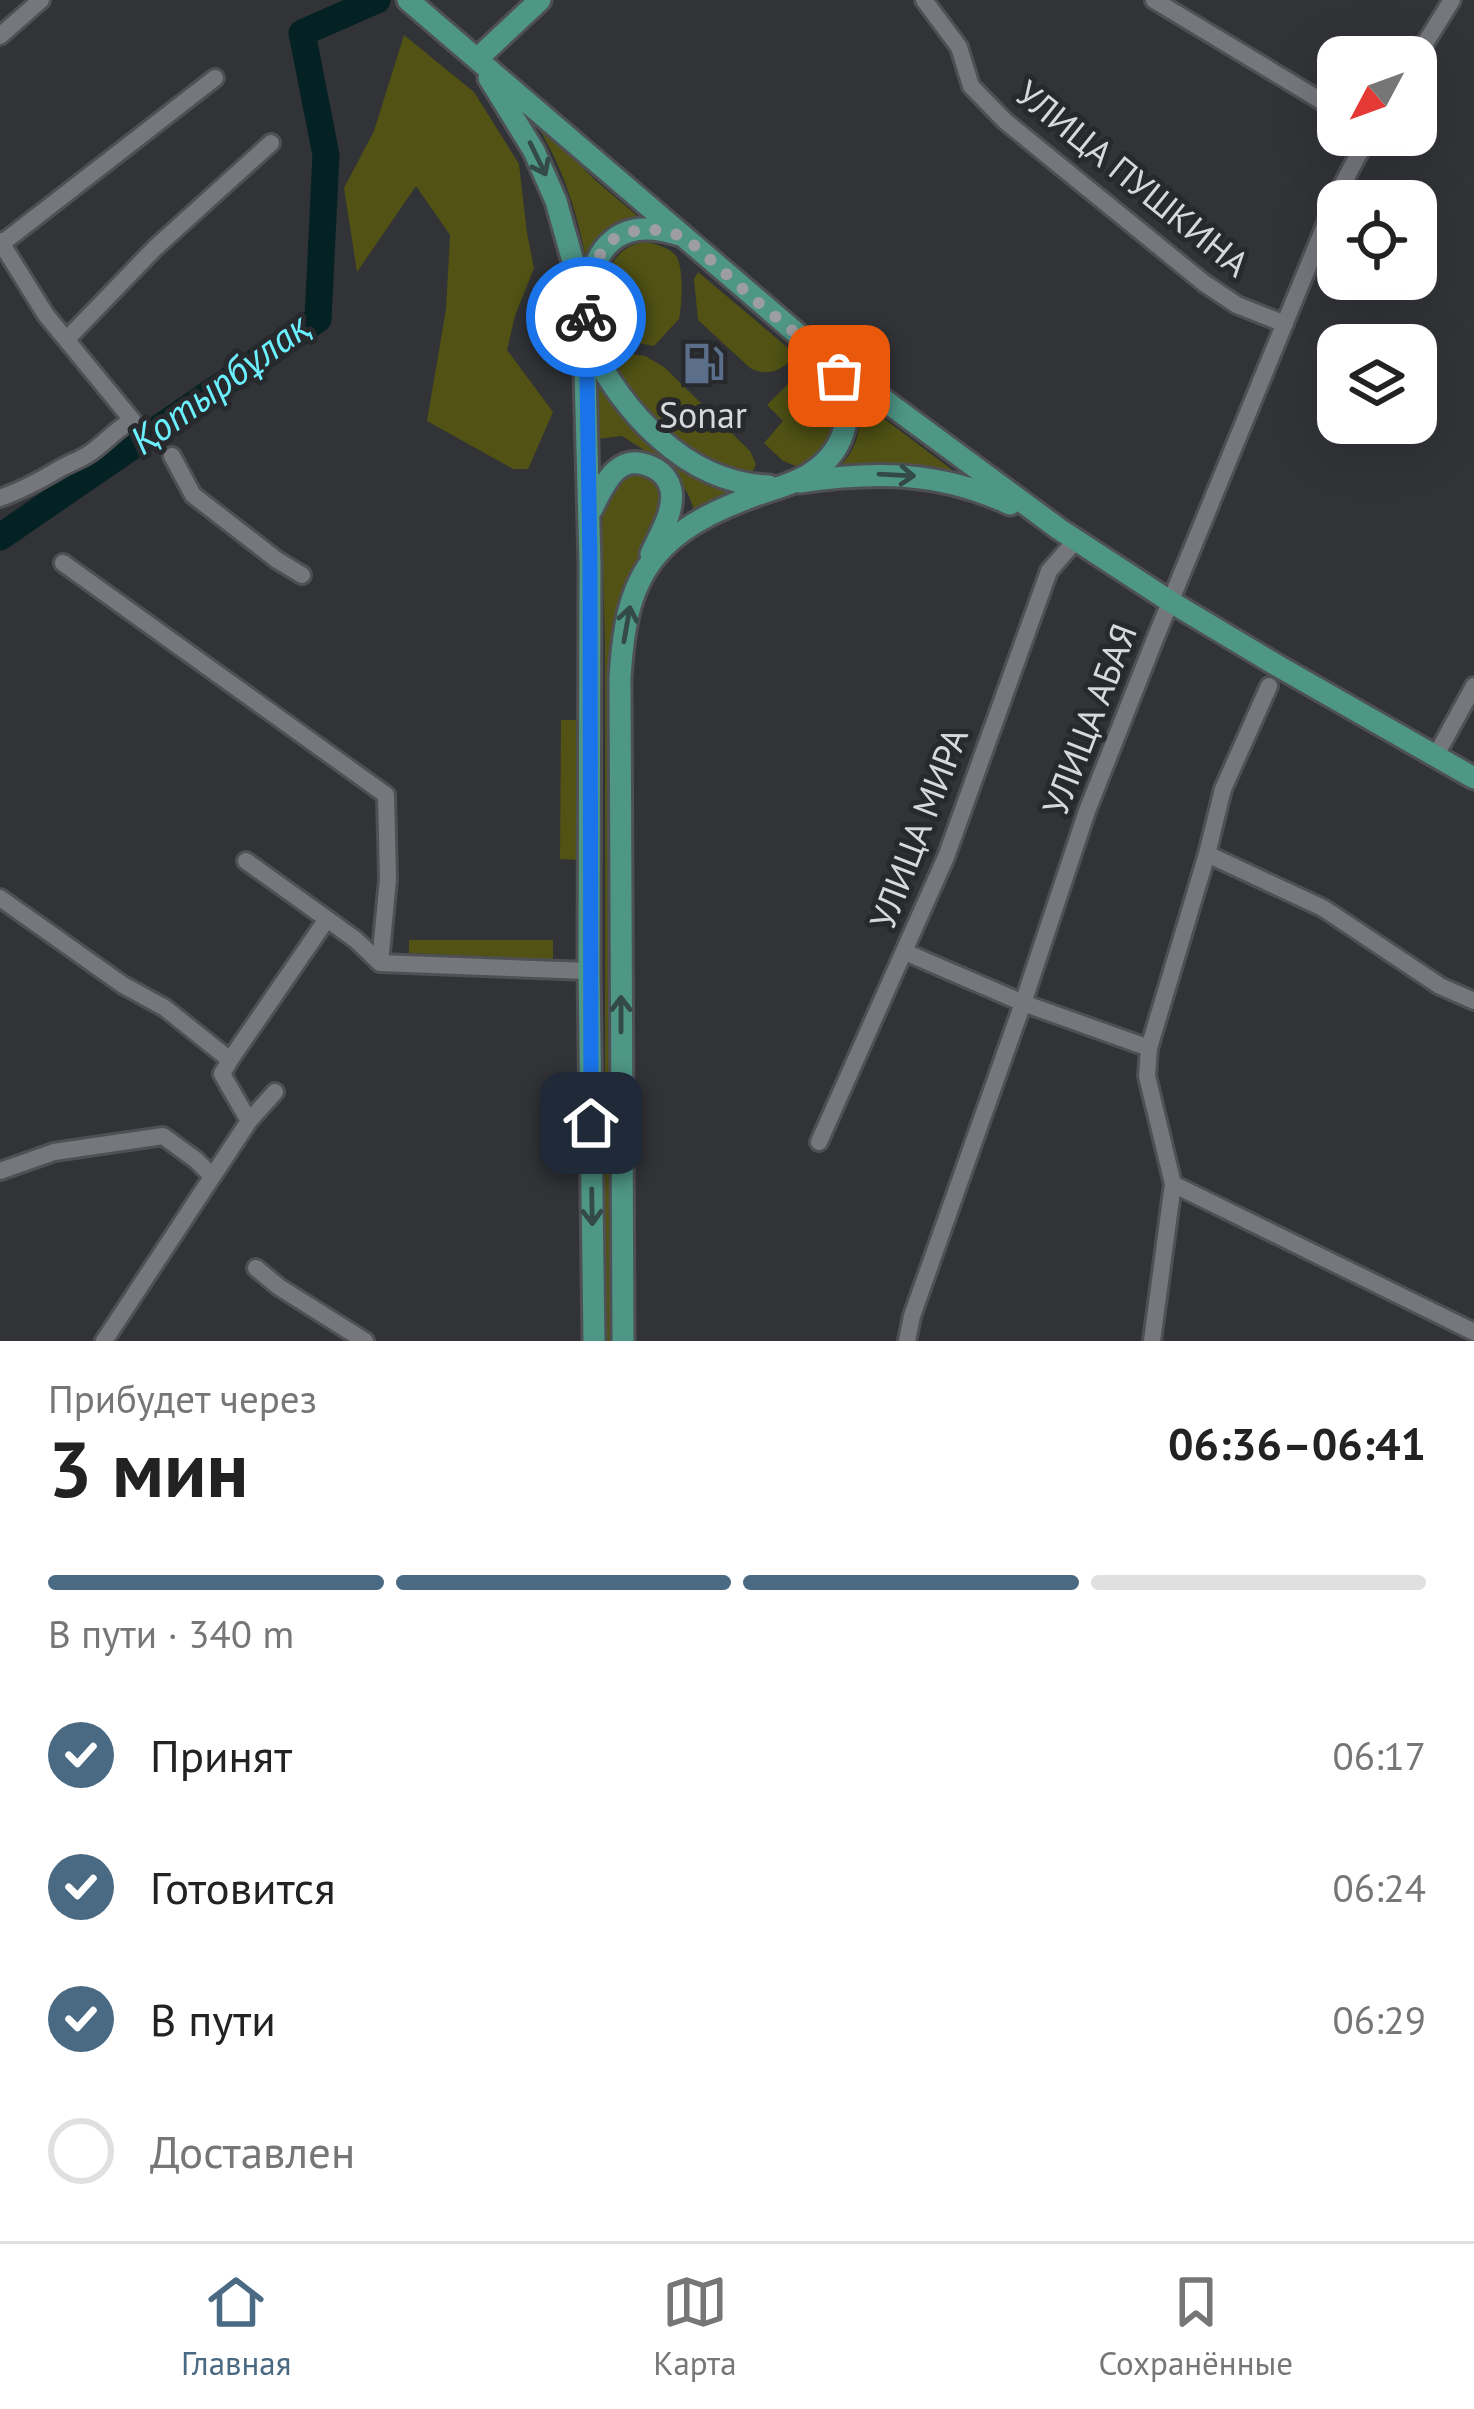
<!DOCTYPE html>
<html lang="ru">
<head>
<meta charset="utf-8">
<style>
	:root { --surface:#fff; --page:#f6f6f6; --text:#222; --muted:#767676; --line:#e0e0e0; --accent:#4a6982 }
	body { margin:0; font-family:"PT Sans",sans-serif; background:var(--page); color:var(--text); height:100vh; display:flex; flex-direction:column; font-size:45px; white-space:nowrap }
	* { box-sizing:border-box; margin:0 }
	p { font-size:39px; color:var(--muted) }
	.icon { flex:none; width:66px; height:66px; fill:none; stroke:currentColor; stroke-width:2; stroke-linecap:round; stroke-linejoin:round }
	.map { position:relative; height:1341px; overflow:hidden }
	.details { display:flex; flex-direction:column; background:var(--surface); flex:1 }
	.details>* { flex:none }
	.needle { width:78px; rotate:229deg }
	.fabs { position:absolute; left:1317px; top:36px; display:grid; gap:24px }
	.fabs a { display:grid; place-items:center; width:120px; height:120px; border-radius:24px; background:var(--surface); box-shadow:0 12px 48px #0002; font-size:60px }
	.pin { position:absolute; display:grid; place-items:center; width:102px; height:102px; color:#fff; margin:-51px; border-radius:24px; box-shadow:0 6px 18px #0006 }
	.courier { position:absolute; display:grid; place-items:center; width:120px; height:120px; margin:-60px; border:9px solid #1a73e8; border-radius:50%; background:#fff; color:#222; box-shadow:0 3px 15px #0007 }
	.head em { font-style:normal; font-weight:700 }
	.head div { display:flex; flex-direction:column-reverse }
	.head { display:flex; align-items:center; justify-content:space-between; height:204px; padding:0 48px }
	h1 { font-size:78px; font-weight:700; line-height:90px }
	.bar { display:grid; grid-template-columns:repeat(4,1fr); gap:18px 12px; align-content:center; height:144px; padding:0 48px }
	.bar i { height:15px; border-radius:9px; background:var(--line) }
	.bar .selected { background:var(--accent) }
	.bar p { grid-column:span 4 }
	ol { padding:0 48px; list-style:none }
	li { display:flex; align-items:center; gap:36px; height:132px }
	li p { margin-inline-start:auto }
	li .icon { padding:12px; border-radius:50%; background:var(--accent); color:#fff; stroke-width:4 }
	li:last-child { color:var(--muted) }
	li i { width:66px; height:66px; border:6px solid var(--line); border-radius:50% }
	.menu { display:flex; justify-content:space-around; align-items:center; height:168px; border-top:3px solid var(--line); background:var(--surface); font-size:33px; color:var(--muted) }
	.menu a { display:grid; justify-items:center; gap:6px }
	.menu .selected { color:var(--accent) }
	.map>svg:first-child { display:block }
	.green { fill:#515214 }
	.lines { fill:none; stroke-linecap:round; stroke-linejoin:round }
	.river { stroke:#042124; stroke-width:27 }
	.minor-casing { stroke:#4e5053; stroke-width:22 }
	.major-casing { stroke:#4e5053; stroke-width:27 }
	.minor { stroke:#75777c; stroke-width:16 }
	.major { stroke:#4e9686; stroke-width:21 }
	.oneway { stroke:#334a48 }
	.done { stroke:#9d9ea2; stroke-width:12; stroke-dasharray:0 21.6 }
	.route { stroke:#1a73e8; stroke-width:15 }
	.labels { text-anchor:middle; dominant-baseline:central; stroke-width:10; stroke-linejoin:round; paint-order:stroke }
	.street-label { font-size:36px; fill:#d7d8db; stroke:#27292d }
	.poi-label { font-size:36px; fill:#d7d8db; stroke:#27292d }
	.water-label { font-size:39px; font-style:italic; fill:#6cf0fe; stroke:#27292d }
</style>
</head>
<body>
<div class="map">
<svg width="1474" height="1341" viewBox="0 0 1474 1341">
	<rect width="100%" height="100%" fill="#313337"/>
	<!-- green -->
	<path class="green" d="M 404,35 L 474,92 L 519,164 L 527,233 L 534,268 L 515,316 L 507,350 L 553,412 L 528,469 L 513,469 L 427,421 L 446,309 L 450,235 L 416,186 L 357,272 L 344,188 L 374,131 Z
		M 532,117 L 595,180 L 641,219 L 587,266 C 578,212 562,164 532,117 Z
		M 648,242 C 658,245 670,248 676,256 C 684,267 682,305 679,319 L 654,346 L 612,338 L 602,331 C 597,296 605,244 648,242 Z
		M 698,272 L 787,347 L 793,359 C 779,371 768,377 750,368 L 698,320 L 694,279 Z
		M 616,352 L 645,356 L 664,367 L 750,451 L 756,464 L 752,473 C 713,473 661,432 637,403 C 627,390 618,375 609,362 L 608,357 Z
		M 592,358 L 661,449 L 708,484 L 743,491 L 695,515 C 688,476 653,456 622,436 L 597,439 Z
		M 812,371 C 849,405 846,449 796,466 L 783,461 L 764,443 L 783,421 L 767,405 L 795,377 Z
		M 858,399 L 955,472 C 917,462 879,462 840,466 C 859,447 862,425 858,399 Z
		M 627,454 L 652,468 L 678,508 L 624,595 L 614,1341 L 605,1341 L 605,646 L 602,527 L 608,460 Z
		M 561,720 L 577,720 L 577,860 L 560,859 Z
		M 409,940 L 553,940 L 553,960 L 409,953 Z"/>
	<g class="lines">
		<!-- river -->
		<path class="river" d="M 0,537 L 318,319 L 326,155 L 302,33 L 377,0"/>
		<defs>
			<path id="minor" d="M 924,0 L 959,47 L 971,86 L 1005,121 L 1204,283 L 1237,305 L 1285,324
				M 1154,0 L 1338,111
				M 0,36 L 41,0
				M 1416,58 L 1452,0
				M 0,241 L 46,315 L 133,421 C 119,425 103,446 87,455 C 79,460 70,463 61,468 C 41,480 23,490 0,498
				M 0,245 L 215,78
				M 67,339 L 155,248 L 271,143
				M 172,456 L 193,495 L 277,560 L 302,575
				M 63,563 L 386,795 L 388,879 L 380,963
				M 1435,757 L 1474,686
				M 1207,854 L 1323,908 L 1440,986 L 1474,1001
				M 246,861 L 327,919
				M 0,898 L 123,985 L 165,1008 L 230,1060 L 327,919 L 356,940 L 380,963 L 589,971
				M 905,952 L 1023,1003 L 1149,1048
				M 249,1121 L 275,1092
				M 819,1142 L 946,857 L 1049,571 L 1076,540
				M 0,1171 L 54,1152 L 163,1136 L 196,1160 L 212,1176
				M 1173,1184 L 1474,1332
				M 256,1268 L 279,1287 L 365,1341
				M 104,1341 L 249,1121 L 222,1074 L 230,1060
				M 907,1341 L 912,1316 L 1023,1003 L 1087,811 L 1157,634 L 1340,189 L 1369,135
				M 1152,1341 L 1173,1184 L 1147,1076 L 1149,1048 L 1207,854 L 1223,789 L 1269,686"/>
			<path id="major" d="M 408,0 L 815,349 L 1059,529 L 1171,602 L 1278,666 L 1474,778
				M 477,59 L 540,0
				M 489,78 L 534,151 L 556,201 L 574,265 L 584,334 L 590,564 L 589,971 L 594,1341
				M 587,304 C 591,246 620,215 680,235
				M 587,340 C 622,411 685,483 769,486
				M 800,482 C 875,471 939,471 1010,504
				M 592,509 C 605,482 619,450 654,468 C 662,472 669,480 671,490 C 675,511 659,536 651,554
				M 623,1341 L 620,678 C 623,631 628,583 663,548 C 688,522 726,506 759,494 C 777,488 796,483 811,473 C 848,449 858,404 833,368"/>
		</defs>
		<!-- minor casing -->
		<use href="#minor" class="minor-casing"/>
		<!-- major casing -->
		<use href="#major" class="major-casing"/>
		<!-- minor -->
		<use href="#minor" class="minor"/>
		<!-- major -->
		<use href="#major" class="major"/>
	</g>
	<!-- one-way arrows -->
	<defs><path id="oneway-shaft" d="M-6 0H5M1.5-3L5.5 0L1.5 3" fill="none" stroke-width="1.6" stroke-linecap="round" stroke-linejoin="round" transform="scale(3)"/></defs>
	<g class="oneway">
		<use href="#oneway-shaft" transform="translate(538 159) rotate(64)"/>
		<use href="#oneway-shaft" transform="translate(897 475) rotate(3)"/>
		<use href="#oneway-shaft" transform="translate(627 624) rotate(-80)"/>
		<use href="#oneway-shaft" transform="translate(621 1014) rotate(-90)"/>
		<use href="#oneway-shaft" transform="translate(592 1207) rotate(89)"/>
	</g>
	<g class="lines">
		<!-- done -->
		<path class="done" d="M 586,317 L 589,283 L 603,247 L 611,240 L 637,230 L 660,230 L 685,237 L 755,300 L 826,358 L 839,376"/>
		<!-- route -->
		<path class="route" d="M 586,317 L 590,564 L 591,1123"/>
	</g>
	<!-- icons -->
	<defs>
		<symbol id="fuel-bare" viewBox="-9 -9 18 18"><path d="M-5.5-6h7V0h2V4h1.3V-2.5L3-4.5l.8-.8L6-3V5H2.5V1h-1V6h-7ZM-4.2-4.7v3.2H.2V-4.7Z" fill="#5c6f8a" stroke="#27292d" stroke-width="2.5" paint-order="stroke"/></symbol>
	</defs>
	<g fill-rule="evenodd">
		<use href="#fuel-bare" x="674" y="334" width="59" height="59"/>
	</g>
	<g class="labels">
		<!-- street labels -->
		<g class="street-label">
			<text transform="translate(1133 178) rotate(39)">УЛИЦА ПУШКИНА</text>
			<text transform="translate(1089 719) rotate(-69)">УЛИЦА АБАЯ</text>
			<text transform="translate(918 828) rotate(-69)">УЛИЦА МИРА</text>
		</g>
		<!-- poi labels -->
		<g class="poi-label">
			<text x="703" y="414">Sonar</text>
		</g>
		<!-- water labels -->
		<g class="water-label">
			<text transform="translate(219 383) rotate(-36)">Қотырбұлақ</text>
		</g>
	</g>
</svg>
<div class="fabs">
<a><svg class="needle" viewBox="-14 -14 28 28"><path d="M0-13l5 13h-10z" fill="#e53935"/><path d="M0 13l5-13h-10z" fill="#767676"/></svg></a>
<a><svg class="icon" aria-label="locate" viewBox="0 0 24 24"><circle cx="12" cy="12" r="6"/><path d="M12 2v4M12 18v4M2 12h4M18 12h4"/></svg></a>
<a><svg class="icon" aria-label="layers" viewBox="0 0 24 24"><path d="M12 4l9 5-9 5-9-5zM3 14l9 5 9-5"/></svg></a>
</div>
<div class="pin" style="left:839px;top:376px;background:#ea580c"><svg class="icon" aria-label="bag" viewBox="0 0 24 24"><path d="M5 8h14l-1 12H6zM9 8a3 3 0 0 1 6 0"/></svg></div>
<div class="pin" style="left:591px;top:1123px;background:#1f2937"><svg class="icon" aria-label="home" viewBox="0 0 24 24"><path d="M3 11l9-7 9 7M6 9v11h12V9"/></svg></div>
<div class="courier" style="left:586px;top:317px"><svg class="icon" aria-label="bike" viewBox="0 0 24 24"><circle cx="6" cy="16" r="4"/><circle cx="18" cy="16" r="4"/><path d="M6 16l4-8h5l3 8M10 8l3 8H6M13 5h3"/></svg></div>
</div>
<section class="details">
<div class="head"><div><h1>3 мин</h1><p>Прибудет через</p></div><em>06:36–06:41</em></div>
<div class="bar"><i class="selected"></i><i class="selected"></i><i class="selected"></i><i></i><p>В пути · 340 m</p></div>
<ol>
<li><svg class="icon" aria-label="check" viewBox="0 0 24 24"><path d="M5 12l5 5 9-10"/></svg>Принят<p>06:17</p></li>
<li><svg class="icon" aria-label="check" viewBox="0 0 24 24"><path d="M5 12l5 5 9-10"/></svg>Готовится<p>06:24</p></li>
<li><svg class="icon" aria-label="check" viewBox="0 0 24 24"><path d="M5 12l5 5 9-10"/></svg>В пути<p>06:29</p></li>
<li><i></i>Доставлен</li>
</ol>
</section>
<nav class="menu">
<a class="selected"><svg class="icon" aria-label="home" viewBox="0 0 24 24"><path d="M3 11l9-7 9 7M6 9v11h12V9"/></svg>Главная</a>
<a><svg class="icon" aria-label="map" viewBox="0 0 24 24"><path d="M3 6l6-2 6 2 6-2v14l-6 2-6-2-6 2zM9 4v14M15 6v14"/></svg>Карта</a>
<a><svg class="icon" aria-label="saved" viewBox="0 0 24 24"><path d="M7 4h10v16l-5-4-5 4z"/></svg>Сохранённые</a>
</nav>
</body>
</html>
